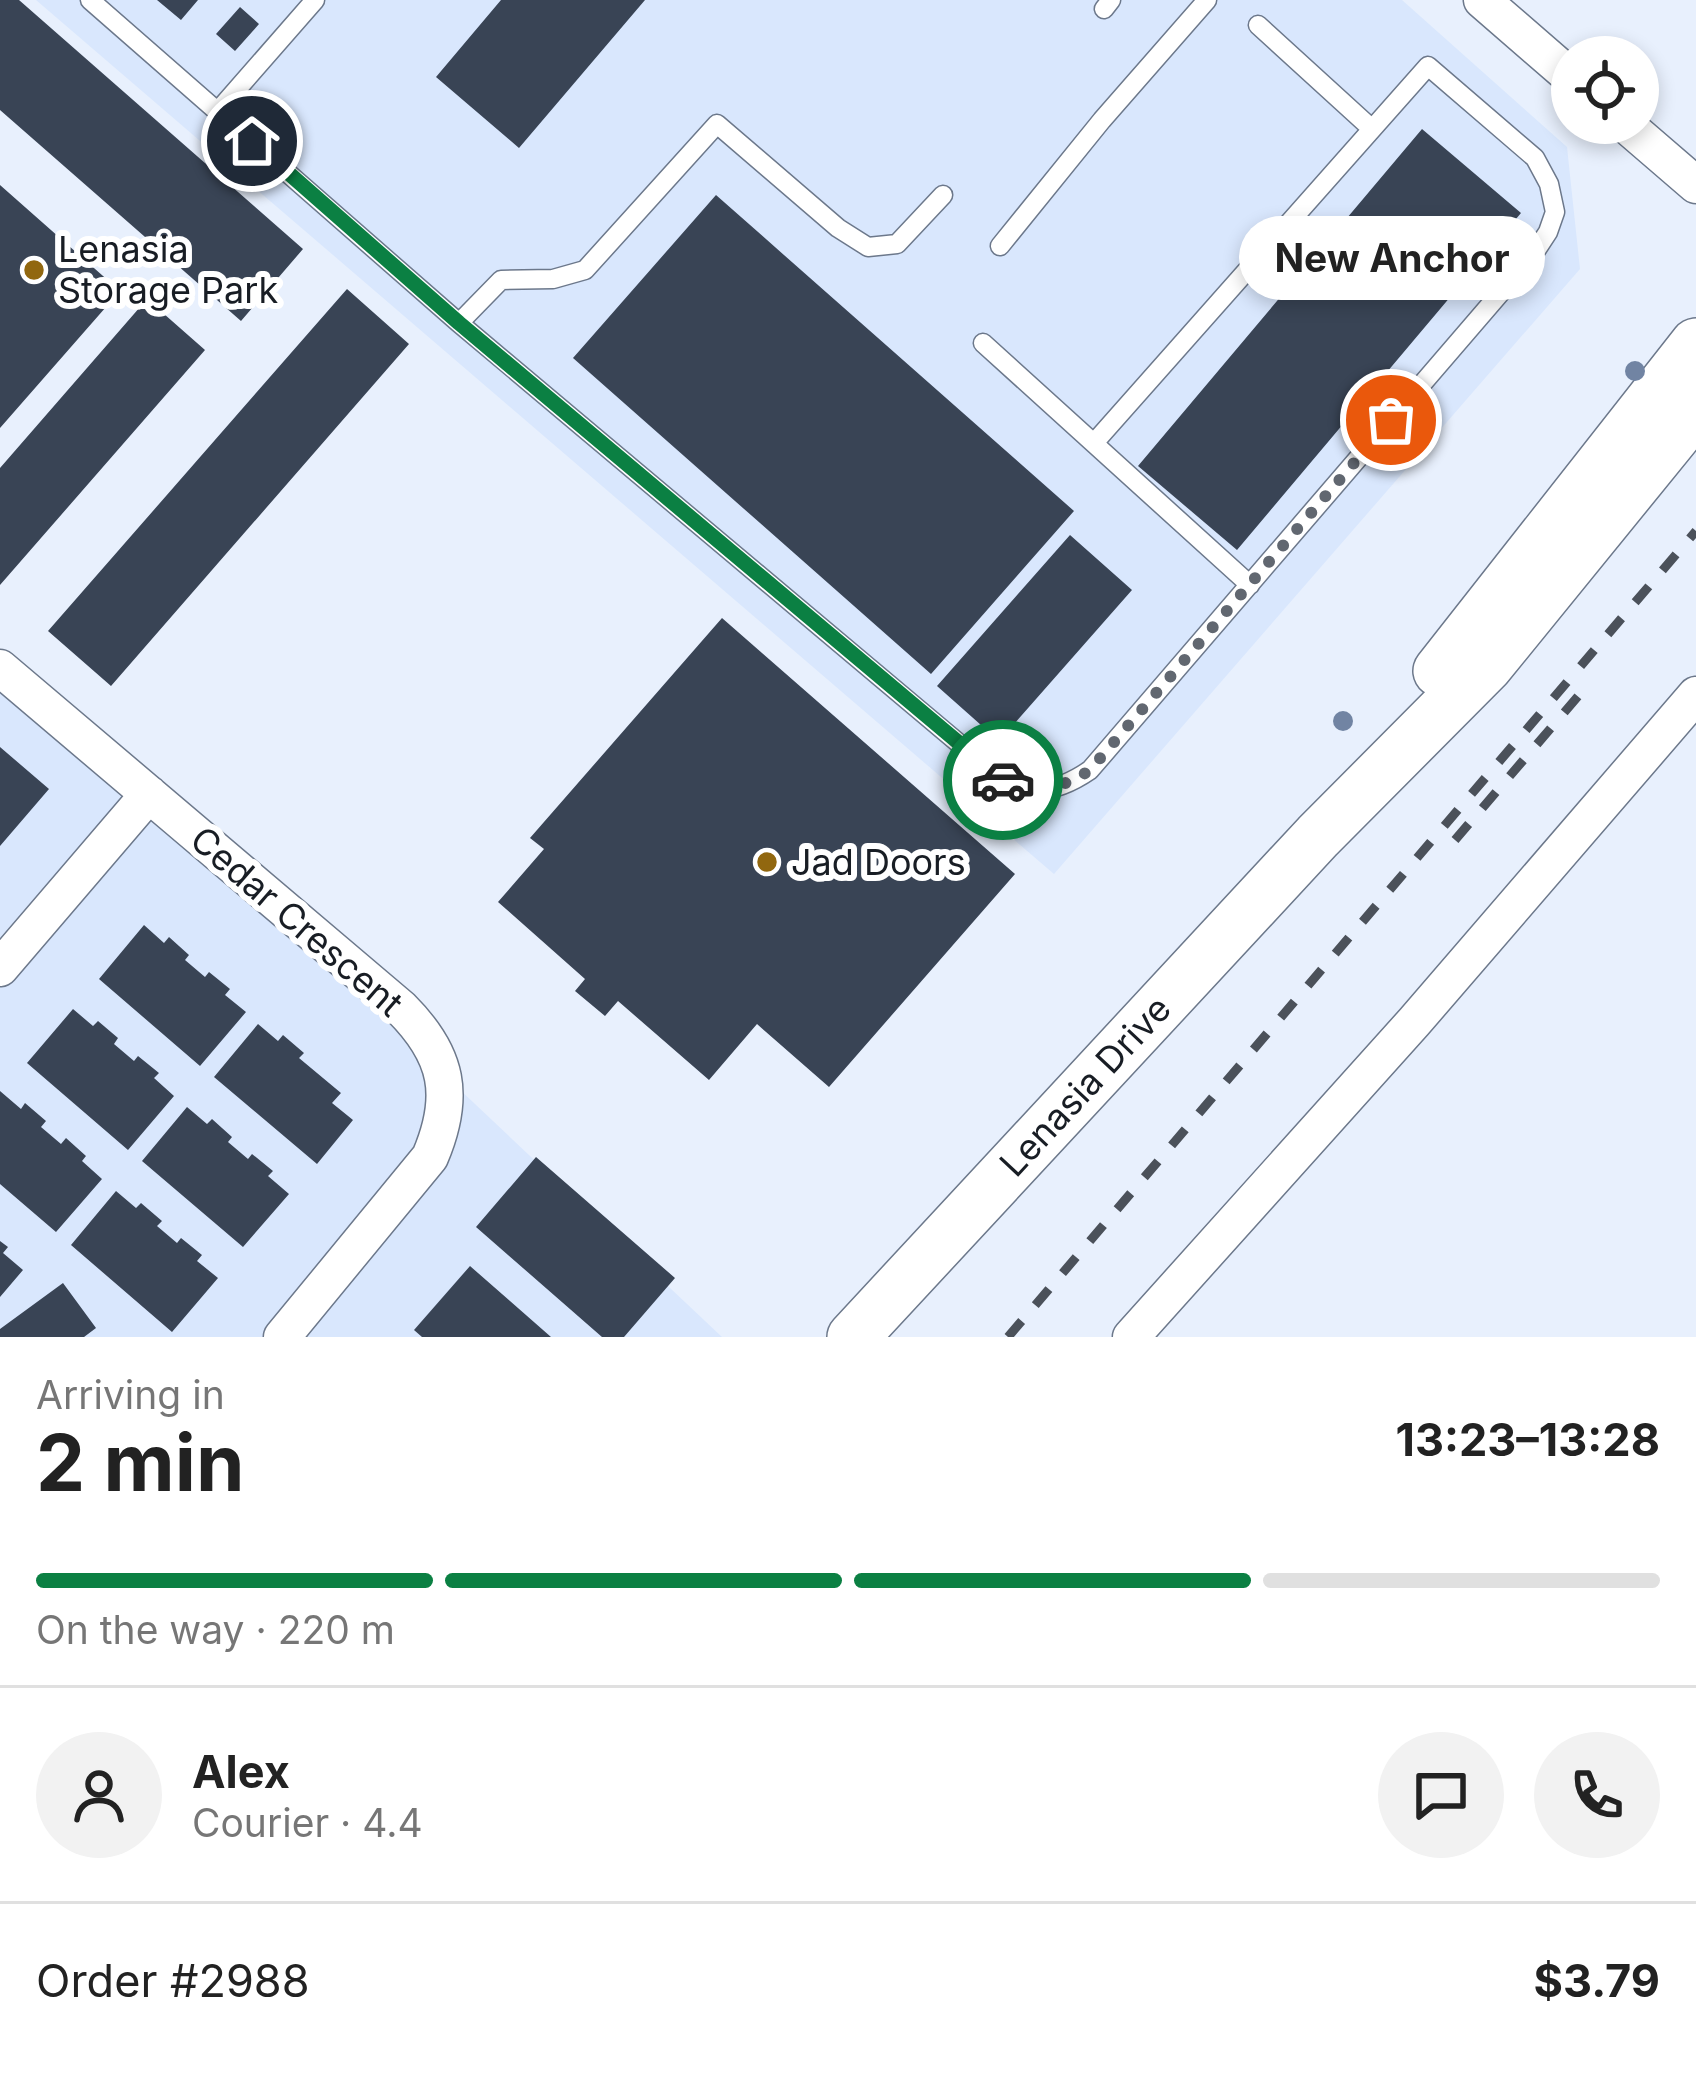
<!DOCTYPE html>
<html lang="en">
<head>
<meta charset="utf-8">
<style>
	:root { --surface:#fff; --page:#f2f2f2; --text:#222; --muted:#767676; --line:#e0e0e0; --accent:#0b8043 }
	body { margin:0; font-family:Inter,sans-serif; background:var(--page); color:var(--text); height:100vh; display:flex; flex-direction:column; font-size:45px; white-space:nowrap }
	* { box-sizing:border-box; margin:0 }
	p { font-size:39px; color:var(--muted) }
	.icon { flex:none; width:66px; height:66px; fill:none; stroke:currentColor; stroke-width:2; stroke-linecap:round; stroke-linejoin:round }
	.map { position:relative; height:1337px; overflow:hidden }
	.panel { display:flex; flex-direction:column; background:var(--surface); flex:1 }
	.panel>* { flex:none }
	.buttons { position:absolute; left:1551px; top:36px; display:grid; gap:24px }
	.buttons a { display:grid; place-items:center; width:108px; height:108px; border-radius:50%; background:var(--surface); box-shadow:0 6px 18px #0003; font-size:60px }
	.pin { position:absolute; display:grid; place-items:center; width:102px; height:102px; color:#fff; margin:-51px; border:6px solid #fff; border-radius:50%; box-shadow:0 3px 12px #0007 }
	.courier { position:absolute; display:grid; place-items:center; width:120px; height:120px; margin:-60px; border:9px solid #0b8043; border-radius:50%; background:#fff; color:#222; box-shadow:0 3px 15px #0007 }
	.bubble { position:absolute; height:84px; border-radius:42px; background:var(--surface); box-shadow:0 6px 18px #0003; font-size:39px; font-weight:700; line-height:84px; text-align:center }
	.head em { font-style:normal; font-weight:700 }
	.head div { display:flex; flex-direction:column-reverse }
	.head { display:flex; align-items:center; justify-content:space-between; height:204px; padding:0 36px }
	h1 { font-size:78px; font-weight:700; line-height:90px }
	.bar { display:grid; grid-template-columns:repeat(4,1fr); gap:18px 12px; align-content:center; height:144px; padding:0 36px }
	.bar i { height:15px; border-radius:9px; background:var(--line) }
	.bar .active { background:var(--accent) }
	.bar p { grid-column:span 4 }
	.line { display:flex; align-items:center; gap:30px; padding:0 36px; border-top:3px solid var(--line) }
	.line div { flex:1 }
	.round { display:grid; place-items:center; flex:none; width:126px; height:126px; border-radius:63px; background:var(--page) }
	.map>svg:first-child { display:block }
	.built { fill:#d9e7fd }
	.building { fill:#394455 }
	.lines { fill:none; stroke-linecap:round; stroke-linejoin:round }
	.lane-casing { stroke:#6c788b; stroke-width:21 }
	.street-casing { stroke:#6c788b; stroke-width:39 }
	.secondary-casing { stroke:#6c788b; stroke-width:54 }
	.lane { stroke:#fff; stroke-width:18 }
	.street { stroke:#fff; stroke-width:36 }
	.secondary { stroke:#fff; stroke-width:51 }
	.rail { stroke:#4b515a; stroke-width:9; stroke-dasharray:21 21; stroke-linecap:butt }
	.tree { fill:#7184a3 }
	.done { stroke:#616770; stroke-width:12; stroke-dasharray:0 21.6 }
	.route { stroke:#0b8043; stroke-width:15 }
	.poi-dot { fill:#91670f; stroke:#fff; stroke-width:4.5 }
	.labels { text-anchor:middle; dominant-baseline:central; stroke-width:12; stroke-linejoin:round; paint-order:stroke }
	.poi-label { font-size:36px; fill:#181d24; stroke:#fff; text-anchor:start }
	.street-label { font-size:36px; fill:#181d24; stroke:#fff }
</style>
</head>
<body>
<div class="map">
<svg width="1696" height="1337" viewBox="0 0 1696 1337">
	<rect width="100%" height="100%" fill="#e8f0fd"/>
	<!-- built -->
	<path class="built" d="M 36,0 L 1402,0 L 1567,147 L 1580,269 L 1054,874 Z
		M 0,656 L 722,1337 L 0,1337 Z"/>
	<!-- building -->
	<path class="building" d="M 0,0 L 19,0 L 303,249 L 241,321 L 0,110 Z
		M 157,0 L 198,0 L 181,20 Z
		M 501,0 L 645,0 L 519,148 L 436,77 Z
		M 240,7 L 259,24 L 235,51 L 216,34 Z
		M 1422,129 L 1521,213 L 1237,550 L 1138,466 Z
		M 0,185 L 120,291 L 0,428 Z
		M 716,195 L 1074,511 L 931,674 L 573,358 Z
		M 347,289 L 409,344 L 111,686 L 48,631 Z
		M 147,299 L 205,350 L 0,585 L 0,468 Z
		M 1070,535 L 1132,590 L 999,741 L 937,686 Z
		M 722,618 L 1015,874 L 829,1087 L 757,1024 L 709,1080 L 618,1001 L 605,1016 L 575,991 L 585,979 L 498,902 L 544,849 L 530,838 Z
		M 0,747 L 49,789 L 0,846 Z
		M 144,925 L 164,943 L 169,937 L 189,955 L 185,960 L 205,977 L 209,972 L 230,989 L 225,995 L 246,1012 L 200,1066 L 99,979 Z
		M 73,1009 L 93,1026 L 98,1021 L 118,1038 L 114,1044 L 134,1061 L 138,1056 L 159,1073 L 154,1078 L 174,1096 L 128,1150 L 27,1063 Z
		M 258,1024 L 278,1041 L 283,1035 L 304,1053 L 299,1058 L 341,1093 L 332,1103 L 353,1120 L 317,1164 L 214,1077 Z
		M 0,1091 L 21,1109 L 25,1103 L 46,1121 L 41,1127 L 61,1144 L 66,1138 L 86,1156 L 82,1161 L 102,1179 L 56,1232 L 0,1184 Z
		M 187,1107 L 207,1124 L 212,1119 L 232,1137 L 228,1142 L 248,1159 L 252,1154 L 273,1171 L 268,1176 L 289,1194 L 243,1247 L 142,1161 Z
		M 536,1157 L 675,1278 L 624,1337 L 602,1337 L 476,1227 Z
		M 116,1191 L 136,1208 L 141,1203 L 162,1221 L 157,1226 L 177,1243 L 181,1238 L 202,1255 L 197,1261 L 218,1278 L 172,1332 L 71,1245 Z
		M 0,1241 L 8,1247 L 3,1253 L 23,1270 L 0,1297 Z
		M 470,1266 L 551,1337 L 422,1337 L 414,1330 Z
		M 63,1283 L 96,1328 L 84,1337 L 0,1337 L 0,1329 Z"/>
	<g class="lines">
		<defs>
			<path id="lane" d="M 90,0 L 459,323 L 981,762 C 1021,794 1046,800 1090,770 L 1533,255 L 1548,232 L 1555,212 L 1549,184 L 1535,158 L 1428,66 L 1094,443
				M 1104,9 L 1111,0
				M 1258,25 L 1372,129
				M 218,111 L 315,0
				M 1000,246 L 1102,120 L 1207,0
				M 459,323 L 501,280 L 553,279 L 585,270 L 717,124 L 838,228 L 868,247 L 897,244 L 943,195
				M 983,343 L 1250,585"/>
			<path id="street" d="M 1482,0 L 1572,78
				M 1624,123 L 1696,185
				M 0,668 L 401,1008 C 448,1055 456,1096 430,1157 L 282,1337
				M 0,968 L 149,794
				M 1131,1337 L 1414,1022 L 1696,695"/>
			<path id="secondary" d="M 1439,671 L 1696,344
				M 853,1337 L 1318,836 L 1487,666 L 1696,409"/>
		</defs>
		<!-- lane casing -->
		<use href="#lane" class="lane-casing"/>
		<!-- street casing -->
		<use href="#street" class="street-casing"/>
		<!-- secondary casing -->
		<use href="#secondary" class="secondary-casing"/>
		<!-- lane -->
		<use href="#lane" class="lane"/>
		<!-- street -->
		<use href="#street" class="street"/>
		<!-- secondary -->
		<use href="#secondary" class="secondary"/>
		<!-- rail -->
		<path class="rail" d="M 1455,840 L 1580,694
			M 1008,1337 L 1696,531"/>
	</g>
	<!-- trees -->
	<g class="tree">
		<circle cx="1635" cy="371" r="10"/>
		<circle cx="1343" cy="721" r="10"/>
	</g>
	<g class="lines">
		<!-- done -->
		<path class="done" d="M 1003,780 C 1033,797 1063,788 1090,770 L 1391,420"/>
		<!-- route -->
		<path class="route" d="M 252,141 L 459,323 L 1003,780"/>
	</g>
	<!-- markers -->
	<g class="poi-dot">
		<circle cx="34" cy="270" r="12"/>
		<circle cx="767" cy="862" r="12"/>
	</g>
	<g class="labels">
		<!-- poi labels -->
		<g class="poi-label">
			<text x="58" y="249">Lenasia<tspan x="58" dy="41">Storage Park</tspan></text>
			<text x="791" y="862">Jad Doors</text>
		</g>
		<!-- street labels -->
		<g class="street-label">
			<text transform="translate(297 921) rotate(41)">Cedar Crescent</text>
			<text transform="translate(1085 1086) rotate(-47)">Lenasia Drive</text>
		</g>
	</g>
</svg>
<div class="buttons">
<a><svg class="icon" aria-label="locate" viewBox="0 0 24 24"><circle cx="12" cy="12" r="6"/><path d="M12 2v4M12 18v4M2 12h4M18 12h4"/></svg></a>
</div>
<div class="pin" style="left:1391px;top:420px;background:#ea580c"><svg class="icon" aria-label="bag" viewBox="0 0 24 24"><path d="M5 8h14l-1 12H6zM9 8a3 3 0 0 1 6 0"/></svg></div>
<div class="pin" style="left:252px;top:141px;background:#1f2937"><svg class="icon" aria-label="home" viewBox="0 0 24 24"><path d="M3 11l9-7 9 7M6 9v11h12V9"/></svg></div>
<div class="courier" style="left:1003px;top:780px"><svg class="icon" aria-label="car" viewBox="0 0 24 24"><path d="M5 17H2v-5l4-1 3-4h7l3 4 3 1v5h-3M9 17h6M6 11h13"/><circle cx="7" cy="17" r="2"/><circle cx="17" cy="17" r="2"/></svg></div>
<div class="bubble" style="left:1239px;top:216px;width:306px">New Anchor</div>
</div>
<section class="panel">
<div class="head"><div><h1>2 min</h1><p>Arriving in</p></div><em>13:23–13:28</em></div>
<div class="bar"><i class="active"></i><i class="active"></i><i class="active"></i><i></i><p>On the way · 220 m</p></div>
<div class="line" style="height:216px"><a class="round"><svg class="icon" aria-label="person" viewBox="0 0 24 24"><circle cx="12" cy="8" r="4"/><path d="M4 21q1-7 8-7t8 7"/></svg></a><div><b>Alex</b><p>Courier · 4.4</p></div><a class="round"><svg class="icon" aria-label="chat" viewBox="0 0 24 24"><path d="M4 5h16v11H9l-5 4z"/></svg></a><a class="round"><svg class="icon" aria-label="phone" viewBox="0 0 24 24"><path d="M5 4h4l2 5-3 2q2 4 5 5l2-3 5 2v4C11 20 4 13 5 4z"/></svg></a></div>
<div class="line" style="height:156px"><div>Order #2988</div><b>$3.79</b></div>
</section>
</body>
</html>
